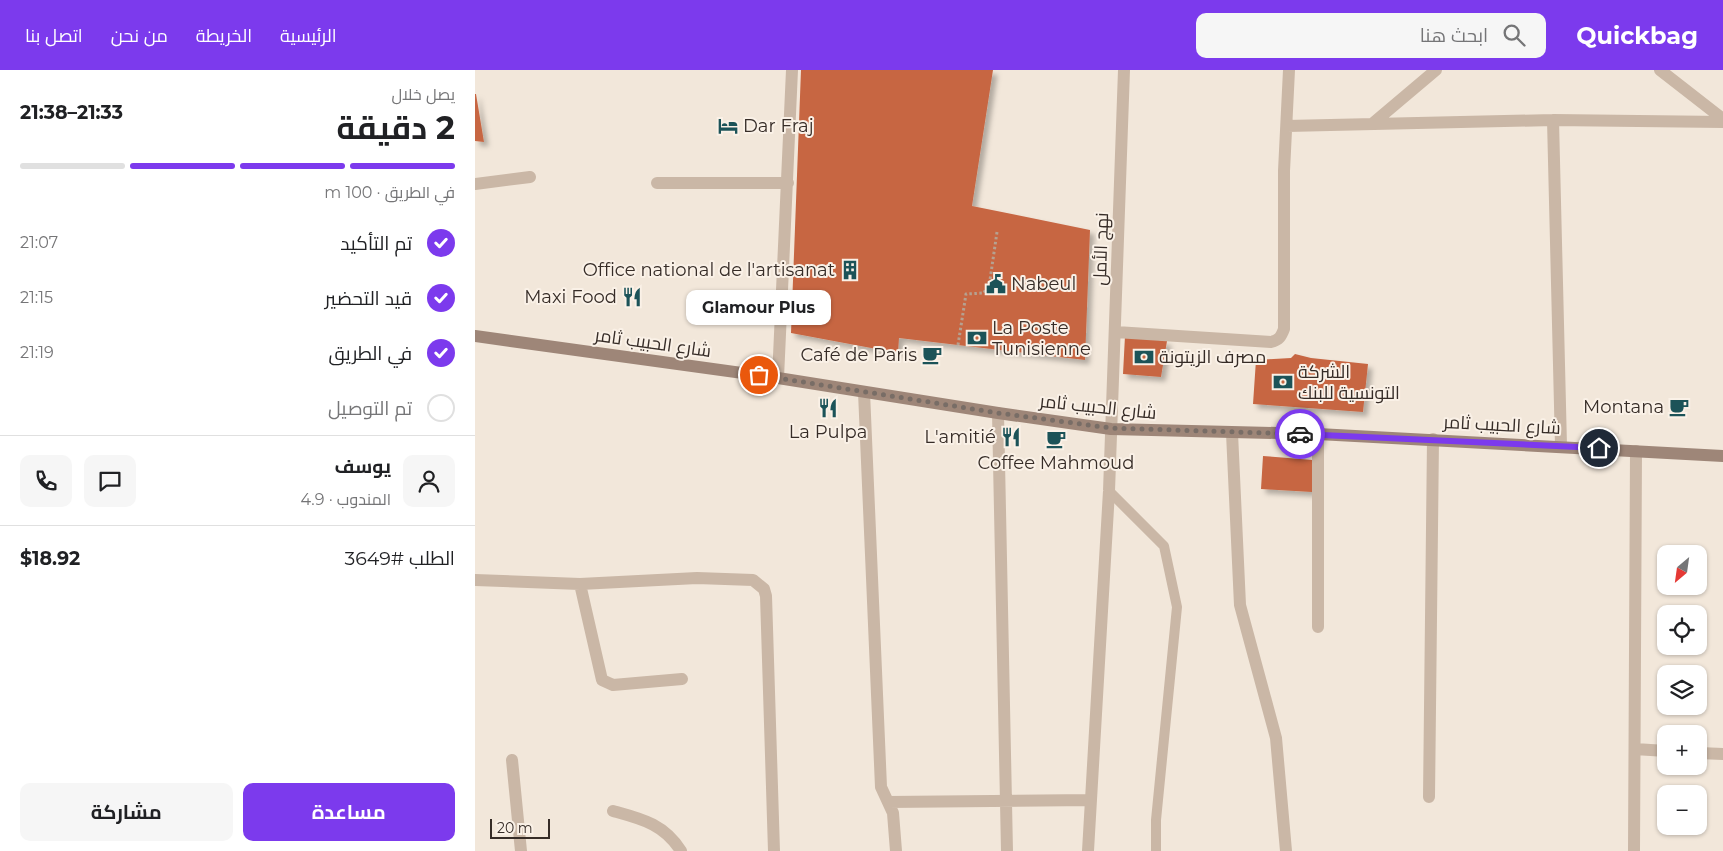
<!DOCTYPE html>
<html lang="ar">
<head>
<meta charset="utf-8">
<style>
	:root { --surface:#fff; --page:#f6f6f6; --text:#202124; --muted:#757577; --line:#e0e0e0; --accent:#7c3aed }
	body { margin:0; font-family:Montserrat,Cairo,sans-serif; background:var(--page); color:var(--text); direction:rtl; height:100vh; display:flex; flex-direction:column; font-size:19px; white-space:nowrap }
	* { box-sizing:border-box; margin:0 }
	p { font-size:16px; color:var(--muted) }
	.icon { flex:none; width:28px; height:28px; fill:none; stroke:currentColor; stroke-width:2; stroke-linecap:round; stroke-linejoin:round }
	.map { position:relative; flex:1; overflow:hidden; direction:ltr }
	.drawer { display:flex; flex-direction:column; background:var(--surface); width:475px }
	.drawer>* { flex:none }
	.needle { width:32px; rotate:209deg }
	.controls { position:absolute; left:1182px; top:475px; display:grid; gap:10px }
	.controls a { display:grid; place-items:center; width:50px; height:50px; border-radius:10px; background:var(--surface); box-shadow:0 1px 4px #0004; font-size:25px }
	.scale { position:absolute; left:15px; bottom:12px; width:60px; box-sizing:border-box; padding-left:5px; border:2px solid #362c27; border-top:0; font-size:14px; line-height:18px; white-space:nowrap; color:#362c27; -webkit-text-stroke:4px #faf1e7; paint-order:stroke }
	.pin { position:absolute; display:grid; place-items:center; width:42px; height:42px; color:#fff; margin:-21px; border:2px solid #fff; border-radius:50%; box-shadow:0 1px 5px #0007 }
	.courier { position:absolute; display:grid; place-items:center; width:50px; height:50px; margin:-25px; border:4px solid #7c3aed; border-radius:50%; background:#fff; color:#222; box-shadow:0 1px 6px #0007 }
	.bubble { position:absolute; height:35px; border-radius:10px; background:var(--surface); box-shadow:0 1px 4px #0004; font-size:16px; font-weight:700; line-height:35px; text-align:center; direction:rtl }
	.headline em { font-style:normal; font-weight:700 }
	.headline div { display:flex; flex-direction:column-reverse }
	.headline { display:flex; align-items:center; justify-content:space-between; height:85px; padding:0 20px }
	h1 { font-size:32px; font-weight:700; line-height:38px }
	.bar { display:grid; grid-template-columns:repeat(4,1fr); gap:8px 5px; align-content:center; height:60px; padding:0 20px }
	.bar i { height:6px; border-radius:4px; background:var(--line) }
	.bar .active { background:var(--accent) }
	.bar p { grid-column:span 4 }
	.line { display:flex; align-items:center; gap:12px; padding:0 20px; border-top:1px solid var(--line) }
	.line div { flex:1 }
	.round { display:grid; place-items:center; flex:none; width:52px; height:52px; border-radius:10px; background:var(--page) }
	ol { padding:0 20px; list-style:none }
	li { display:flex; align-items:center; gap:15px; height:55px }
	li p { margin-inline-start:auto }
	li .icon { padding:5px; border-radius:50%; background:var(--accent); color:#fff; stroke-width:4 }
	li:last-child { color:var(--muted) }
	li i { width:28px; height:28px; border:2px solid var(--line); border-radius:50% }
	.primary-button { display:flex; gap:10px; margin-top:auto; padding:10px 20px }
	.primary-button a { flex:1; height:58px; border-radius:10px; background:var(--accent); color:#fff; font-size:20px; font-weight:700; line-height:58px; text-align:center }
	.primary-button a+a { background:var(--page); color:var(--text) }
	header { display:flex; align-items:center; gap:30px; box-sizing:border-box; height:70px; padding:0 25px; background:var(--accent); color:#fff }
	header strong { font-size:24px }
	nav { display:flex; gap:28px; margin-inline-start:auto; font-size:18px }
	.search { width:350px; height:45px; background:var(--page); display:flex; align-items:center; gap:12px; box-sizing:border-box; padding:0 18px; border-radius:10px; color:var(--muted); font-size:19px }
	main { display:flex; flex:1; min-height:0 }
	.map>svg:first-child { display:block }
	.building { fill:#c76643; filter:url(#shadow) }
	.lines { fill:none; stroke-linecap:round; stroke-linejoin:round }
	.path { stroke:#b6a190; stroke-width:3; stroke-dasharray:2.5 2.5; stroke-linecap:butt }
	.lane { stroke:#cab7a6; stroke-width:10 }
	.street { stroke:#cab7a6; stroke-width:12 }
	.secondary { stroke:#9e8678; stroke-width:12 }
	.done { stroke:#786d66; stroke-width:5; stroke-dasharray:0 9 }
	.route { stroke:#7c3aed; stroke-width:6 }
	.labels { text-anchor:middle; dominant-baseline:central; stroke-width:4; stroke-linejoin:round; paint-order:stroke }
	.poi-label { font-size:18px; fill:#362c27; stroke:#faf1e7; text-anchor:start }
	.street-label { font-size:18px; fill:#362c27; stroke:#faf1e7 }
</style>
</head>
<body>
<header>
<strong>Quickbag</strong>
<div class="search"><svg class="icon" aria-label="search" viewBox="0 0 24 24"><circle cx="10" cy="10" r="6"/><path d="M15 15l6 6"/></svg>ابحث هنا</div>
<nav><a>الرئيسية</a><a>الخريطة</a><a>من نحن</a><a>اتصل بنا</a></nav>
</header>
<main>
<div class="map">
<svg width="1248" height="781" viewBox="0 0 1248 781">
	<defs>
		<filter id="shadow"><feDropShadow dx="4.5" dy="4.5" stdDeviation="2.5" flood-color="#0004"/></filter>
	</defs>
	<rect width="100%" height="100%" fill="#f2e7da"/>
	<!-- building -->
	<path class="building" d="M 326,0 L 518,0 L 497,136 L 615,160 L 610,290 L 424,268 L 423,283 L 316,263 Z
		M 0,24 L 1,24 L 9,72 L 0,71 Z
		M 650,266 L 692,271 L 686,307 L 648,304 Z
		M 820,284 L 836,288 L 893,294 L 888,342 L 778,334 L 781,290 L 816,288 Z
		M 788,386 L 838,390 L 837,422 L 786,419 Z"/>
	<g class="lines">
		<!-- path -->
		<path class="path" d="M 483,275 L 491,224 L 509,223 L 515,210 L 522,162"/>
		<!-- lane -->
		<path class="lane" d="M 634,421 L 689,476 L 702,537 L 681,750 L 681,781"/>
		<!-- street -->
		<path class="street" d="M 1185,0 L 1248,49
			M 1078,50 L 1086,376
			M 897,54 L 961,0
			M 812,56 L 1078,50 L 1248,52
			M 182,113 L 313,113
			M 0,114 L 55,107
			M 641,262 L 796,272 C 804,270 806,267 809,259 L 809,101 L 814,0
			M 303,308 L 317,0
			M 389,322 L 406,717 L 418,743 L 421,781
			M 523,343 L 532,781
			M 757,363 L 765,535 L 801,668 L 811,781
			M 0,510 L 105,514 L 222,508 L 278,510 L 289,519 L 291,526 L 299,781
			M 105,514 L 127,610 L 138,615 L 207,609
			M 843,557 L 843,364
			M 1160,679 L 1191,681
			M 1224,683 L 1248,684
			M 37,690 L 46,781
			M 954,727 L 958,369
			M 413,732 L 616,730
			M 138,741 C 167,749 189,754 206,781
			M 613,781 L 634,421 L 649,0
			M 1159,781 L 1161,381"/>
		<!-- secondary -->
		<path class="secondary" d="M 0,266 L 303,308 L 523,343 L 636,359 L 843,364 L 1248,386"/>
	</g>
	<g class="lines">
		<!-- done -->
		<path class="done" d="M 284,305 L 523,343 L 636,358 L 825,364"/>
		<!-- route -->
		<path class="route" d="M 825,364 L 1124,378"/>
	</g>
	<!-- icons -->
	<defs>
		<symbol id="hotel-bare" viewBox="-9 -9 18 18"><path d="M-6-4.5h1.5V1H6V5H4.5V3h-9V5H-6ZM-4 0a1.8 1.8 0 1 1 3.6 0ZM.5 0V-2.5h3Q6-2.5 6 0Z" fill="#1c5358" stroke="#faf1e7" stroke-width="2.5" paint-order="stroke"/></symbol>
		<symbol id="building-bare" viewBox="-9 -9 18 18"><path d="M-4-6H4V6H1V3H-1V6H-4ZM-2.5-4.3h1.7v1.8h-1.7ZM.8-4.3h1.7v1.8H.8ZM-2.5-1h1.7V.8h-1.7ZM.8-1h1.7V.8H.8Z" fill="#1c5358" stroke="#faf1e7" stroke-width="2.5" paint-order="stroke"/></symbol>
		<symbol id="civic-bare" viewBox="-9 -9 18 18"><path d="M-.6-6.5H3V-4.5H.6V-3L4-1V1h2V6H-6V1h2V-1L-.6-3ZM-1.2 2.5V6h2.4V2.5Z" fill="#1c5358" stroke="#faf1e7" stroke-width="2.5" paint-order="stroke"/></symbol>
		<symbol id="restaurant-bare" viewBox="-9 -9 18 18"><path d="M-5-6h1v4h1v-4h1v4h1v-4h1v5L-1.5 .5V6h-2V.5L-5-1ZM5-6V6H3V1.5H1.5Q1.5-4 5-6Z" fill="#1c5358" stroke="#faf1e7" stroke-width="2.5" paint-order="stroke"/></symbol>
		<symbol id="bank-bare" viewBox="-9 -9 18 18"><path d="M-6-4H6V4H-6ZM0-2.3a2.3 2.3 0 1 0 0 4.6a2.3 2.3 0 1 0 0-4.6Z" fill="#1c5358" stroke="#faf1e7" stroke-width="2.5" paint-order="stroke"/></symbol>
		<symbol id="cafe-bare" viewBox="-9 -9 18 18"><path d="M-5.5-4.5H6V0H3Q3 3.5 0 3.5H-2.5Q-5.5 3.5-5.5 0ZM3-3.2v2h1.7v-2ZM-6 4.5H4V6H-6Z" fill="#1c5358" stroke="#faf1e7" stroke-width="2.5" paint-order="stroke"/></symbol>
	</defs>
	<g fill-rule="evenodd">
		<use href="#hotel-bare" x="239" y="42" width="28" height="28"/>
		<use href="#building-bare" x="361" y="186" width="28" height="28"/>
		<use href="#civic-bare" x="507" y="200" width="28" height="28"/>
		<use href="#restaurant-bare" x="143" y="213" width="28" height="28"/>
		<use href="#bank-bare" x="488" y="254" width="28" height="28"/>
		<use href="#cafe-bare" x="443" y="271" width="28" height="28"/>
		<use href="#bank-bare" x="655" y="273" width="28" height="28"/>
		<use href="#bank-bare" x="794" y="298" width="28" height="28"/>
		<use href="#cafe-bare" x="1190" y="323" width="28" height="28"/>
		<use href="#restaurant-bare" x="339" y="324" width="28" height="28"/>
		<use href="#restaurant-bare" x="522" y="353" width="28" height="28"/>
		<use href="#cafe-bare" x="567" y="355" width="28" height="28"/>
	</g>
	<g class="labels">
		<!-- poi labels -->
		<g class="poi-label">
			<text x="268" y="56">Dar Fraj</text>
			<text x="360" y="200" text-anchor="end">Office national de l'artisanat</text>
			<text x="536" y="214">Nabeul</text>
			<text x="142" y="227" text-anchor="end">Maxi Food</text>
			<text x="517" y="258">La Poste<tspan x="517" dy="21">Tunisienne</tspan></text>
			<text x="442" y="285" text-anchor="end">Café de Paris</text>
			<text x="684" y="287">مصرف الزيتونة</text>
			<text x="823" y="302">الشركة<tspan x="823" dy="21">التونسية للبنك</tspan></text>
			<text x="1189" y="337" text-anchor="end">Montana</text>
			<text x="353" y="362" text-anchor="middle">La Pulpa</text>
			<text x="521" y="367" text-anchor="end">L'amitié</text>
			<text x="581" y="393" text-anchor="middle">Coffee Mahmoud</text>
		</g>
		<!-- street labels -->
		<g class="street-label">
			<text transform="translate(626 179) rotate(-88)">نهج الأمل</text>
			<text transform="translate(178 273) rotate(8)">شارع الحبيب ثامر</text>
			<text transform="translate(623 337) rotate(6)">شارع الحبيب ثامر</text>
			<text transform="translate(1027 355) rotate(3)">شارع الحبيب ثامر</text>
		</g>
	</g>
</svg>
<div class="controls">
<a><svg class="needle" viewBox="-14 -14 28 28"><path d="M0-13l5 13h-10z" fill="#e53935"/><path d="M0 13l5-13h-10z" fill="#757577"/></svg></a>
<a><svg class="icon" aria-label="locate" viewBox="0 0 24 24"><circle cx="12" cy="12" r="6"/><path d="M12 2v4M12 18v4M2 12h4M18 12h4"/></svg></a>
<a><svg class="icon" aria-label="layers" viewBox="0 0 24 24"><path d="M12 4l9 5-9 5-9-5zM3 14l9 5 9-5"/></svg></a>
<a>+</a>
<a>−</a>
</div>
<div class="scale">20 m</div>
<div class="pin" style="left:284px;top:305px;background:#ea580c"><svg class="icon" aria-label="bag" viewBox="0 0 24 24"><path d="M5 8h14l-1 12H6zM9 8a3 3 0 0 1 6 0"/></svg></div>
<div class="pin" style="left:1124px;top:378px;background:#1f2937"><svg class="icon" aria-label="home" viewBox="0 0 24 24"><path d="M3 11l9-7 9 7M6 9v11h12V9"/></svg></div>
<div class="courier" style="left:825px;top:364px"><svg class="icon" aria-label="car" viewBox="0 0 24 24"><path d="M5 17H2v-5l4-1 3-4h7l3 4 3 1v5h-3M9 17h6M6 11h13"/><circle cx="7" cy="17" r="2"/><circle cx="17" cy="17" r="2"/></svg></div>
<div class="bubble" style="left:211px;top:220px;width:145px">Glamour Plus</div>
</div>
<section class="drawer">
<div class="headline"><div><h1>2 دقيقة</h1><p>يصل خلال</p></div><em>21:33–21:38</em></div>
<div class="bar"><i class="active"></i><i class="active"></i><i class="active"></i><i></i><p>في الطريق · 100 m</p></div>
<ol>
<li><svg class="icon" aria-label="check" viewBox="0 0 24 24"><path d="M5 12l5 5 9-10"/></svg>تم التأكيد<p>21:07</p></li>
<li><svg class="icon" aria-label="check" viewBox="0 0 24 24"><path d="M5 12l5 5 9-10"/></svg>قيد التحضير<p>21:15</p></li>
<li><svg class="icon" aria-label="check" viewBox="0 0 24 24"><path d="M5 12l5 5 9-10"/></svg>في الطريق<p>21:19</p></li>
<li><i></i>تم التوصيل</li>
</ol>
<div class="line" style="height:90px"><a class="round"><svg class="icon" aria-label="person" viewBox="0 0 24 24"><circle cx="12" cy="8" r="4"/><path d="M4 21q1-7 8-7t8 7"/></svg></a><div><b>يوسف</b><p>المندوب · 4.9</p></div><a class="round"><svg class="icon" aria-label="chat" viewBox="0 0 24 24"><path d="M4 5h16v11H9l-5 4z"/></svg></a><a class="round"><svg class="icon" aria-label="phone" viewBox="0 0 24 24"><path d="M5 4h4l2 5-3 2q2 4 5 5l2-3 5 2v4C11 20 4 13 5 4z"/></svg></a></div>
<div class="line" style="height:65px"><div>الطلب #3649</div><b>$18.92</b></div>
<div class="primary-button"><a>مساعدة</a><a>مشاركة</a></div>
</section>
</main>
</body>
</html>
